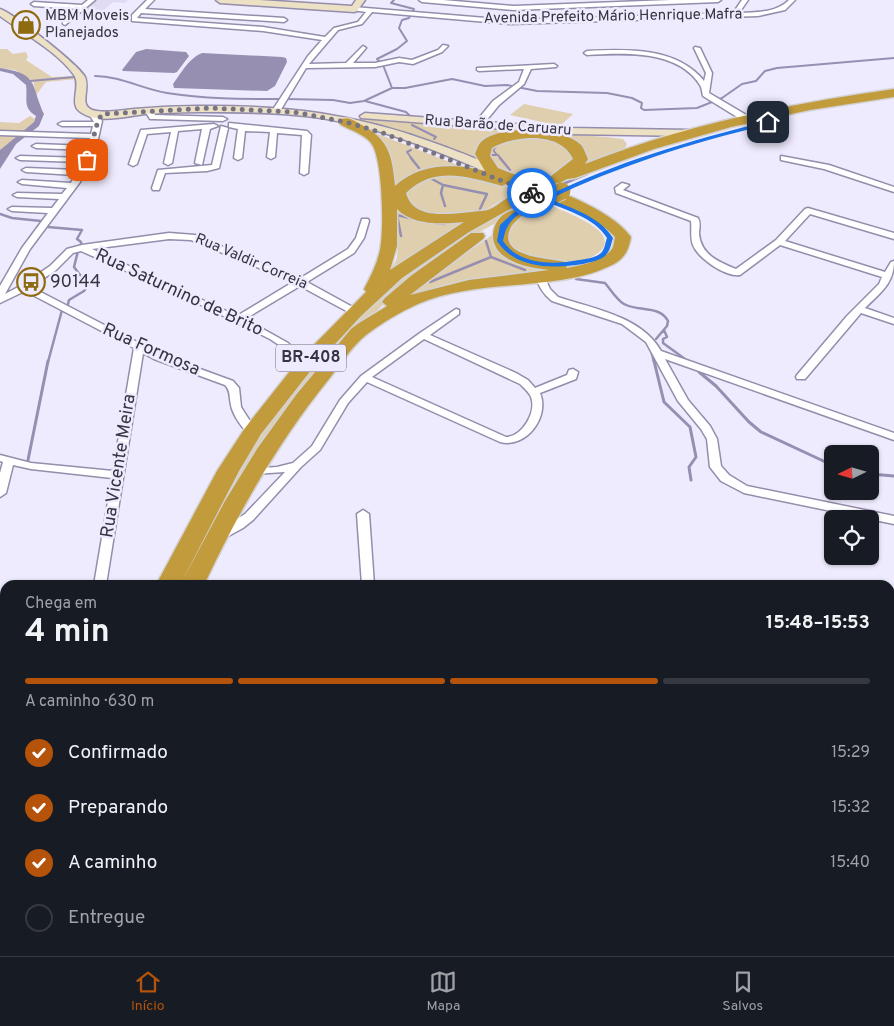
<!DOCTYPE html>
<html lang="pt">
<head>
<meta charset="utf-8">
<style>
	:root { --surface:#171b24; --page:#242831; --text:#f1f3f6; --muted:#9ea1a6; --line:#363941; --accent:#b45309 }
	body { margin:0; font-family:Overpass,sans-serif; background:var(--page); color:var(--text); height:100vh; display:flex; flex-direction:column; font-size:19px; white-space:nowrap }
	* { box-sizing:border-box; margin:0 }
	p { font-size:16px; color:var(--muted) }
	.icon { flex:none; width:28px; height:28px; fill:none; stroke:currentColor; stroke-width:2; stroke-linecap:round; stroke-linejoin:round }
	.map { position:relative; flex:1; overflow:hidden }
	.panel { position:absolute; left:0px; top:580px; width:895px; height:376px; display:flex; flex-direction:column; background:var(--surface); border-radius:15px 15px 0 0; box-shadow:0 1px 4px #0004 }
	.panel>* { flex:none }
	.needle { width:32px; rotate:265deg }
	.fabs { position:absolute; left:824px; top:445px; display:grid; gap:10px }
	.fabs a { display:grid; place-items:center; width:55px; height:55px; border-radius:8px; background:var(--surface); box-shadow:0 1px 4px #0004; font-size:25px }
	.pin { position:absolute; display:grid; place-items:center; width:42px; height:42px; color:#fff; margin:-21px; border-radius:10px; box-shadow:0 2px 8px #0006 }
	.courier { position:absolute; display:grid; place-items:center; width:50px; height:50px; margin:-25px; border:4px solid #1a73e8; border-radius:50%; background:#fff; color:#222; box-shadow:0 1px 6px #0007 }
	.headline em { font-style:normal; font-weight:700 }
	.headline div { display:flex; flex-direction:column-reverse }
	.headline { display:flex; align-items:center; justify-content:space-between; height:85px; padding:0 25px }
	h1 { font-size:32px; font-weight:700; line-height:38px }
	.bar { display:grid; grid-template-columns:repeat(4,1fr); gap:8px 5px; align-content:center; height:60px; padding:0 25px }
	.bar i { height:6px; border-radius:4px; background:var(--line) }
	.bar .selected { background:var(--accent) }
	.bar p { grid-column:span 4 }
	ol { padding:0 25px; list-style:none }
	li { display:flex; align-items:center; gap:15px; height:55px }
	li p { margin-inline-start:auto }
	li .icon { padding:5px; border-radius:50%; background:var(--accent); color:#fff; stroke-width:4 }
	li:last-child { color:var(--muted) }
	li i { width:28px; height:28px; border:2px solid var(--line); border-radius:50% }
	.tab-bar { display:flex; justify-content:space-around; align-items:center; height:70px; border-top:1px solid var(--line); background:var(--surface); font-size:14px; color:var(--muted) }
	.tab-bar a { display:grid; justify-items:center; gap:2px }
	.tab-bar .selected { color:var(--accent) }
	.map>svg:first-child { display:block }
	.built { fill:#e0dbf3 }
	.green { fill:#dfcfaf }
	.water { fill:#968fb1 }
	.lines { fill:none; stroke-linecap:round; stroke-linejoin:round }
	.stream-far2 { stroke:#968fb1; stroke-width:2 }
	.stream-far1 { stroke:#968fb1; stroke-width:2.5 }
	.stream { stroke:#968fb1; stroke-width:3 }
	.street-casing { stroke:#948dab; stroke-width:3 }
	.secondary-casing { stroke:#948dab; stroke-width:3 }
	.highway-casing { stroke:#d3d2d5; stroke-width:3 }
	.street { fill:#fff; fill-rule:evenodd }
	.secondary { fill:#ede1c5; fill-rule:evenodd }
	.highway { fill:#c29b3d; fill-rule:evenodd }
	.highway-bridge-casing { stroke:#d3d2d5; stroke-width:19; stroke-linecap:butt }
	.highway-bridge { stroke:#c29b3d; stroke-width:17 }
	.route { fill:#1a73e8; fill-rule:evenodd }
	.done { stroke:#777482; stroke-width:5; stroke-dasharray:0 9 }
	.labels { text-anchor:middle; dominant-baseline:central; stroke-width:5; stroke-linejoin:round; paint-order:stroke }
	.far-poi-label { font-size:15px; fill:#363440; stroke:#efebfe; text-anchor:start }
	.far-street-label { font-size:15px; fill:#363440; stroke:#efebfe }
	.shield { fill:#efebfe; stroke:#6e6b79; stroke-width:1 }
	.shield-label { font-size:16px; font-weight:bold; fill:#363440 }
	.poi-label { font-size:18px; fill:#363440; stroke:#efebfe; text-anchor:start }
	.street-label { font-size:18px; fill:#363440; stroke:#efebfe }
</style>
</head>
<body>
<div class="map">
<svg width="894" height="956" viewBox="0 0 894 956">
	<rect width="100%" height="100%" fill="#efebfe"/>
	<!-- built -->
	<path class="built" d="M 95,0 L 128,0 L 125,3 L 113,2 L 98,15 L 79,14 Z"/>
	<!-- green -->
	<path class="green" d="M 0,49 L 7,49 L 13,54 L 26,52 L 28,57 L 26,60 L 52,77 L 76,76 L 77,79 L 46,82 L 36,95 L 33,81 L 15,70 L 0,68 Z
		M 524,104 L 573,114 L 560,126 L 510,115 Z
		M 30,116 L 35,119 L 34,122 L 0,150 L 0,122 L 19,123 Z
		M 347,118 L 607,137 L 623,139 L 627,144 L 625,148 L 584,166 L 587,158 L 585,150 L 581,146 L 563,138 L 509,135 L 478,156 L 478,163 L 391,128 Z
		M 365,129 L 468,169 L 397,185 L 415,217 L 472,221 L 388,277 L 397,258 L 398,245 L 390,155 C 385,142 378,135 365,129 Z
		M 542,137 L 566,145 L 575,158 L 568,167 L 530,184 L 492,165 L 489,153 C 498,137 526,138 542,137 Z
		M 444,173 L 492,180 L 517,191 L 480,213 L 449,218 L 412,209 L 403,190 L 406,186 Z
		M 528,196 L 539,199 L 476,234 L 389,299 L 352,335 L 188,585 L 177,585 L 244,458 L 315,361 L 388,290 L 426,260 Z
		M 547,204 C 562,211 630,233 595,255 C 586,261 572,265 562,264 C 544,263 526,255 509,251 L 505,226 Z
		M 492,235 L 494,245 L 508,258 L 573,270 L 443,285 L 418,294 L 411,293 Z
		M 5,827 L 5,902 L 0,912 L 0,833 Z"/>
	<!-- water -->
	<path class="water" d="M 146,49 L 186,52 L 189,56 L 177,72 L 174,73 L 123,71 L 122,70 L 136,52 Z
		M 202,53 L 282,57 L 286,58 L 287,62 L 275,86 L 267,91 L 174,88 L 173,84 C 181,73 189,58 202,53 Z
		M 0,68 C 39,74 30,83 44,114 L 39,126 L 16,144 L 0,169 L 0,150 L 34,122 L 36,116 C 22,107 28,100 26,85 L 13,74 L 0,71 Z"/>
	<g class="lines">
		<!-- stream-far2 -->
		<path class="stream-far2" d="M 379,61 L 377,59 L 397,49 L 407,41 L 399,28 L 402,20 L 409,18 L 414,9 L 391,3 L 394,0
			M 383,65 L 392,88
			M 95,76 C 120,76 142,89 167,93 C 204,99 241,99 279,99
			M 30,81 L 74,77
			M 287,99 L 333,100 L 350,103 L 364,101 L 392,88 L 405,88 L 452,79 L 485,86 L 507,85 L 537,91 L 607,93 L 632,98 L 642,103 L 641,108 L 644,110 L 697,108 L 722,98 L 742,84 L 756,81 L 765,71 L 777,68 L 894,58
			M 365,101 L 406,112 L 410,116
			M 412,125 L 436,137 L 434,139
			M 411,150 L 407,152 L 412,159
			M 489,155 L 498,155 L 501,159
			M 497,155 L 493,150 L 498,144"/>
		<!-- stream-far1 -->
		<path class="stream-far1" d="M 411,158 L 419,168
			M 500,158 L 510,170
			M 432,179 L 443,185 L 487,194 L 480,209
			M 563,184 L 587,174
			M 443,185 L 441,193 L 445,206
			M 0,214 L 12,218 L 41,221
			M 397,215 L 414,219
			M 397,215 L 401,236
			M 427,222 L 444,224
			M 48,227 L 82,230 L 77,239 L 81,242 L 81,246
			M 486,241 L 491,257 L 525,270
			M 576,279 L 605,283 C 611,290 617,300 624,304 C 638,312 660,305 668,321 L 667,326 L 656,339
			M 430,282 L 491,257
			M 68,304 L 69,300 L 84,291 L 91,282 L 80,275 L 74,267 L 78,251
			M 664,330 L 667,337 L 663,339 L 663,343 L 685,359
			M 651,350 L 654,362
			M 48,362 L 62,310"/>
		<!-- stream -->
		<path class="stream" d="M 654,361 L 664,402 L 690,427 L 696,457 L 689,467 L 691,480
			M 699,372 L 716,386 L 749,422 L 761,432 L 832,465
			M 28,460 L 48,361
			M 870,474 L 894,476"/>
		<defs>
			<path id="street" d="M 88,0 L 95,0 L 65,25 L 63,24 L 63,22 L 78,9 L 34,6 L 31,4 L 34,2 L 82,5 Z
				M 147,0 L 154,0 L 145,9 L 284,18 L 287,20 L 284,22 L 141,13 L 137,18 L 263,27 L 325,37 L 334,28 L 358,22 L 366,12 L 352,10 L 351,9 L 354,7 L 511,20 L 733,13 L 742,0 L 748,0 L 739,13 C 757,12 776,13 789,0 L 795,0 L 785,10 L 758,16 L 511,24 L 372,12 L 362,24 L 338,30 L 309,64 L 346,63 L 363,46 L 366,48 L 353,63 L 375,63 L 399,58 L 412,60 L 438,50 L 443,45 L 448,46 L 442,52 L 413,64 L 399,62 L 375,67 L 306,68 L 280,111 L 276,113 L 272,111 L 308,56 L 322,40 L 263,31 L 132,21 L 132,15 Z
				M 419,0 L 443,0 L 514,6 L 671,0 L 721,0 L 718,2 L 514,10 L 422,2 Z
				M 695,47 L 700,48 L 712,73 L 709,93 L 748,116 L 748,120 L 742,120 L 703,96 C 702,92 702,88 700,85 C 677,49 623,53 587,55 L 584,53 L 587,51 C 627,49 677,47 704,81 L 706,73 L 694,48 Z
				M 554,64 L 557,66 L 556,67 L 531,69 L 524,84 L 499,105 L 481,127 L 475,127 L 475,123 L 493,101 L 519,82 L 524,69 L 479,71 L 477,70 L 477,68 Z
				M 146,109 L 152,109 L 155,115 L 223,117 L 227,119 L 223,121 L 153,119 L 150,119 L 145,111 Z
				M 90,112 L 96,112 L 102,121 L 96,148 L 80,182 L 30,249 L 5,294 L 22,285 L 50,266 L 67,249 L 82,245 L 169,233 L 195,235 L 299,279 L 348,249 L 356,238 L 362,219 L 368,219 L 369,221 L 364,238 L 354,253 L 307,282 L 358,310 L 358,314 L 352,314 L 300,286 L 245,319 L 288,343 L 310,365 L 305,368 L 301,367 L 282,347 L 270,339 L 187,298 L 81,251 L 73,253 L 56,270 L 31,287 L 162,355 L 233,381 L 239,388 L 241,407 L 257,432 L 252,435 C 244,433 232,413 231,405 C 229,397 231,391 225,385 L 154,359 L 143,353 L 106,585 L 94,585 L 112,478 L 31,469 L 13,465 L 6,493 L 0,497 L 0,473 L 3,462 L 0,461 L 0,455 L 31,463 L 113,471 L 134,348 L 25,291 L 0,303 L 0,286 L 22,248 L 48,213 L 12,211 L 8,209 L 12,207 L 52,208 L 59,199 L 17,197 L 13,195 L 17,193 L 62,194 L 67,188 L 22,184 L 18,182 L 22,180 L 71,183 L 75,175 L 26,172 L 22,170 L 26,168 L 77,170 L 81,162 L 20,160 L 16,158 L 20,156 L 84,158 L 87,150 L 36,148 L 32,146 L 36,144 L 89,146 L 90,138 L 0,135 L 0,131 L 91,134 L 93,126 L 62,126 L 58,124 L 62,122 L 94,122 L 89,114 ZM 169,239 L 191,240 L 293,282 L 237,316 L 92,249 Z
				M 229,123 L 307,131 L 311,135 L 308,173 L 304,175 L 300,173 L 302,135 L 277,133 L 275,157 L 271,159 L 267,157 L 270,132 L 245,131 L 242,158 L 238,160 L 234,158 L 238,129 L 229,127 Z
				M 214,124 L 218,126 L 210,129 L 202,165 L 195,163 L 202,129 L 178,131 L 172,163 L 168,165 L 164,163 L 171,132 L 147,134 L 137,164 L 133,166 L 129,164 L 141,130 Z
				M 221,126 L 228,128 L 219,168 L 207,171 L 165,173 L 159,190 L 153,190 L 152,188 L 158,170 L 212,165 Z
				M 781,156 L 829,165 L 894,187 L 894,192 L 824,169 L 781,160 Z
				M 622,183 L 629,185 L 623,190 L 698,218 C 701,224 699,228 699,234 C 701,255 719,262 736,269 L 776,240 L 805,209 L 808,208 L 894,233 L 894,239 L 810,214 L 785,241 L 885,272 L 891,262 L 894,261 C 894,284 880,293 865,308 L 894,318 L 894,324 L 861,313 L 805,379 L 797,379 L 796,377 L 797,375 L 847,316 L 879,284 L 882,277 L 780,245 L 740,275 C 725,277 698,258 693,245 C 690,237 692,230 691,221 L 616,193 L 615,188 Z
				M 540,273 L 543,274 L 550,289 L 558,297 C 594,309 641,316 661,351 L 894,433 L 894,440 L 665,359 L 688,400 L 710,426 L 717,439 L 721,466 L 729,475 L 747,486 L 894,516 L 894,524 L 744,493 L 721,481 L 710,467 L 707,439 L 701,429 L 678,401 L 646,342 L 622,324 L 552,301 C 543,294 539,286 535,276 Z
				M 456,309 L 459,310 L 459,314 L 430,335 L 516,373 L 528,380 L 535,388 L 567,375 L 569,370 L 573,369 L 578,372 L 576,379 L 540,393 C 550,417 526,449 500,442 L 367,382 L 348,403 L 320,450 L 301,467 L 253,520 L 243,528 L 223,539 L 215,539 L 213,536 L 215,533 L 245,514 L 285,472 L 252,474 L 248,473 L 246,471 L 248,469 L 277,467 L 293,463 L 312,446 L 340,400 L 361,376 L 420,333 ZM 424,339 L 520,384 C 524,388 529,392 531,397 C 537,412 522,437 506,437 L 372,377 Z
				M 363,510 L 369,514 L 374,585 L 362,585 L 357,514 Z
				M 0,620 L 5,620 L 5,630 L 0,630 Z
				M 0,788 L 5,788 L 5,800 L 0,800 Z
				M 890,854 L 894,856 L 894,875 L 890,873 Z"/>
			<path id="secondary" d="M 216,0 L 259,0 L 352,6 L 356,0 L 365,0 L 357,11 L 354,12 L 220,3 Z
				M 0,9 C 13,13 79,65 85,77 C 91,90 76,108 97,111 C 109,113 122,110 134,109 C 156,107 177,106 199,106 C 286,105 359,114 440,145 C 453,150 491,163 499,171 L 497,173 L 489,173 C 430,148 369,123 305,116 C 270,112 234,112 199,112 C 181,112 163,113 146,114 C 126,116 100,124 82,113 C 67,105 82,87 74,75 C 58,52 23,33 0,16 Z
				M 365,113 L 568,128 L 690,130 L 695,133 L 690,136 L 568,134 L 361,118 L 360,116 Z"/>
			<path id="highway" d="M 894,89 L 894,97 L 810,110 L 731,127 L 654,149 L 575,178 L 567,179 L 550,188 L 545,186 L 542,183 L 573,159 C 561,131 514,135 492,148 L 490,156 L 498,168 C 535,183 609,205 631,237 C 629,249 625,258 614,264 C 559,293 479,277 418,304 C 400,312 382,323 366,335 C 352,346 341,364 329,379 C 278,442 239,511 204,585 L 180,585 L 225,501 L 257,449 L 296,395 L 351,329 C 362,320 375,314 387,306 L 382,302 L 385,298 L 412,275 L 471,233 L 483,233 L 485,236 L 483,239 L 410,295 L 469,280 L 549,270 C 535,268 517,266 504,256 C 481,240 498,205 521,211 L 523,214 C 519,219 512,223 510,229 C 498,258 549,258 565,262 L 567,266 L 566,268 C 580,266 603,261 612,249 C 614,246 614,241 615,237 C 597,215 536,194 508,183 L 502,186 C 469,177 434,165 406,193 C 414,224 459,212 482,211 C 498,211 510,188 528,193 L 531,196 L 528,199 L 469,232 L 402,278 L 361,316 L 312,369 L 261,434 L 239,471 L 180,585 L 156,585 L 217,471 L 245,428 L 298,361 L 366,292 L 364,289 C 371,276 377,264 380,250 C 384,230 383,158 371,143 C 364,134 350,130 341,125 L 339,122 L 341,119 C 349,117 353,120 360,124 C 389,139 392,155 395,186 C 419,163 455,163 485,171 L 475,154 C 476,151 478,146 480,143 C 498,124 563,127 581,145 C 584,148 586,155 588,159 L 585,164 C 684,125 788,104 894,89 ZM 397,209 C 413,226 443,224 464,222 L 390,270 L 397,246 Z
				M 5,800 L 5,828 L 0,830 L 0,802 Z
				M 5,901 L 5,937 L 0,939 L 0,902 Z
				M 6,951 L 37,951 L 36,956 L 4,956 Z
				M 86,951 L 117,951 L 116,956 L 84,956 Z"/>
		</defs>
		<!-- street casing -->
		<use href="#street" class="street-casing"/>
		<!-- secondary casing -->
		<use href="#secondary" class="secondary-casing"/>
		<!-- highway casing -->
		<use href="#highway" class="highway-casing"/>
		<!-- street -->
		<use href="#street" class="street"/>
		<!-- secondary -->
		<use href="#secondary" class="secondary"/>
		<!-- highway -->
		<use href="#highway" class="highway"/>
		<defs>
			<path id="highway-bridge" d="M 523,196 L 546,185
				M 539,202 L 562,191"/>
		</defs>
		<!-- highway-bridge casing -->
		<use href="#highway-bridge" class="highway-bridge-casing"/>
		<!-- highway-bridge -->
		<use href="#highway-bridge" class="highway-bridge"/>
	</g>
	<!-- route -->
	<path class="route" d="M 768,121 L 770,124 C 695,142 620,165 550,199 C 573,209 599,216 613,238 C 611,245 610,251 605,256 C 599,261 590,262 583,264 C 553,269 515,269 497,241 L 500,225 L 513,213 L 540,199 L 530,195 L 530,192 L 545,197 C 616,162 692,140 768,121 ZM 545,201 C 567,211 594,217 607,238 C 605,243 605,249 601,253 C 595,258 586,259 579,260 C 553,265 519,265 503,241 C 507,215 524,212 545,201 Z"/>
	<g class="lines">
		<!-- done -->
		<path class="done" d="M 87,160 L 98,121 L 102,114 L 210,108 L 294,112 L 346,122 L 386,134 L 532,193"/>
	</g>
	<!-- icons -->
	<defs>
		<symbol id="shop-ring" viewBox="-11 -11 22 22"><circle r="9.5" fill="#efebfe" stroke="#8d6b0e" stroke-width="1.5"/><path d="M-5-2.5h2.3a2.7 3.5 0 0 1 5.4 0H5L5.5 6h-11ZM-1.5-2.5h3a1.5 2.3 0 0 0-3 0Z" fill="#8d6b0e"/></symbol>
		<symbol id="bus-ring" viewBox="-11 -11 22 22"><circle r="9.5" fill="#efebfe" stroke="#8d6b0e" stroke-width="1.5"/><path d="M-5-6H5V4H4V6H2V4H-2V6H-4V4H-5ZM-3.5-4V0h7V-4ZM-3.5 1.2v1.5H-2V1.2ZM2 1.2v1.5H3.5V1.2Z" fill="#8d6b0e"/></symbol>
	</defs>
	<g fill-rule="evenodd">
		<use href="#shop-ring" x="10" y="9" width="32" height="32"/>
		<use href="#bus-ring" x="15" y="266" width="32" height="32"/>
	</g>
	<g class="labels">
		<!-- far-poi labels -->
		<g class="far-poi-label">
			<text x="45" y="16">MBM Moveis<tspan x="45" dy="17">Planejados</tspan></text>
		</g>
		<!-- far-street labels -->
		<g class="far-street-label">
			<text transform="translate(613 17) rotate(-1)">Avenida Prefeito Mário Henrique Mafra</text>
			<text transform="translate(498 126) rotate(4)">Rua Barão de Caruaru</text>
			<text transform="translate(251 262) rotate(23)">Rua Valdir Correia</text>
		</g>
		<!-- shield labels -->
		<rect class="shield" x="276" y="344.5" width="70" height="27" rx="4"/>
		<g class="shield-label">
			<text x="311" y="358">BR-408</text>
		</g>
		<!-- poi labels -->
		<g class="poi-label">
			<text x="50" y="282">90144</text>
		</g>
		<!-- street labels -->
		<g class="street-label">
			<text transform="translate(179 293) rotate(25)">Rua Saturnino de Brito</text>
			<text transform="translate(151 350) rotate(24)">Rua Formosa</text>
			<text transform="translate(119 466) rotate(-81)">Rua Vicente Meira</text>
		</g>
	</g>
</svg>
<div class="fabs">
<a><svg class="needle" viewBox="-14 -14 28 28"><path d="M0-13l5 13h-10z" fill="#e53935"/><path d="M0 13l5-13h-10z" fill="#9ea1a6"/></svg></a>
<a><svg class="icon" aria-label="locate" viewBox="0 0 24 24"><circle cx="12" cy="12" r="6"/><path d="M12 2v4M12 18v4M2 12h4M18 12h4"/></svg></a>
</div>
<div class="pin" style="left:87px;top:160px;background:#ea580c"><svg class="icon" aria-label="bag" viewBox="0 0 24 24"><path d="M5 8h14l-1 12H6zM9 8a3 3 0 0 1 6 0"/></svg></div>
<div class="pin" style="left:768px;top:122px;background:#1f2937"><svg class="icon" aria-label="home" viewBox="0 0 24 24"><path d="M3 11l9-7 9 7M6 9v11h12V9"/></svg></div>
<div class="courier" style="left:532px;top:193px"><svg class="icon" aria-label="bike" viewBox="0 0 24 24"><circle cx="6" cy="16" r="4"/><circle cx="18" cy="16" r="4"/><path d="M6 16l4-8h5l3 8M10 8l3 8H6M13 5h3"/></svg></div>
<section class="panel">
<div class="headline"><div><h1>4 min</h1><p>Chega em</p></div><em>15:48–15:53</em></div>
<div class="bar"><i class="selected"></i><i class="selected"></i><i class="selected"></i><i></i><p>A caminho · 630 m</p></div>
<ol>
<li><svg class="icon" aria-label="check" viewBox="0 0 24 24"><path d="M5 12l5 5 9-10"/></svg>Confirmado<p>15:29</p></li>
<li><svg class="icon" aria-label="check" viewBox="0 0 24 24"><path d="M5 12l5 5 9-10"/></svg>Preparando<p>15:32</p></li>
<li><svg class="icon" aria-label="check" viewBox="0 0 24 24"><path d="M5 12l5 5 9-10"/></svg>A caminho<p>15:40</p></li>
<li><i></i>Entregue</li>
</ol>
</section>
</div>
<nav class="tab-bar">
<a class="selected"><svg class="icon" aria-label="home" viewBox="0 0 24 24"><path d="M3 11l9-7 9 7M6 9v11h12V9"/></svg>Início</a>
<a><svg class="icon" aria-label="map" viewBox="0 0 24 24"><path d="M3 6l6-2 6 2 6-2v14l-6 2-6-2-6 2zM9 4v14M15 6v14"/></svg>Mapa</a>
<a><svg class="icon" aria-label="saved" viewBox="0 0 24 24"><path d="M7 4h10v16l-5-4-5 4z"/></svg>Salvos</a>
</nav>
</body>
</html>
